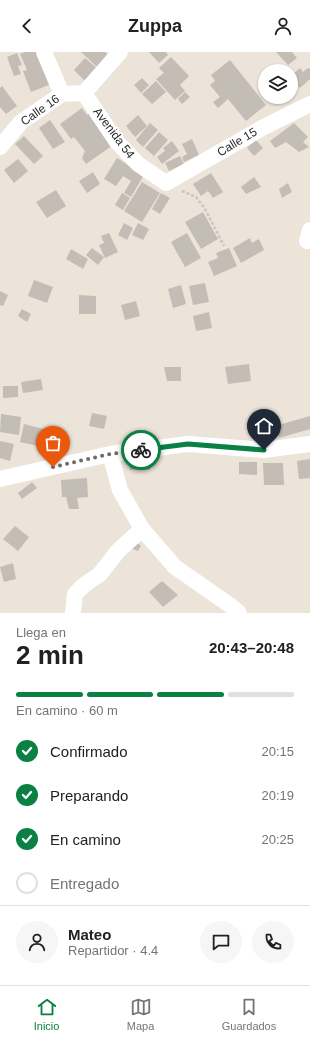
<!DOCTYPE html>
<html lang="es">
<head>
<meta charset="utf-8">
<style>
	:root { --surface:#fff; --page:#f6f6f6; --text:#202124; --muted:#757577; --line:#e0e0e0; --accent:#0b8043 }
	body { margin:0; font-family:Arial,sans-serif; background:var(--page); color:var(--text); height:100vh; display:flex; flex-direction:column; font-size:15px; white-space:nowrap }
	* { box-sizing:border-box; margin:0 }
	p { font-size:13px; color:var(--muted) }
	.icon { flex:none; width:22px; height:22px; fill:none; stroke:currentColor; stroke-width:2; stroke-linecap:round; stroke-linejoin:round }
	.map { position:relative; height:561px; overflow:hidden }
	.details { display:flex; flex-direction:column; background:var(--surface); flex:1 }
	.details>* { flex:none }
	.tools { position:absolute; left:258px; top:12px; display:grid; gap:8px }
	.tools a { display:grid; place-items:center; width:40px; height:40px; border-radius:50%; background:var(--surface); box-shadow:0 1px 3px #0004; font-size:20px }
	.pin { position:absolute; display:grid; place-items:center; width:34px; height:34px; color:#fff; margin:-41px -17px; border-radius:50% 50% 50% 0; rotate:-45deg; box-shadow:0 0 4px #0007 }
	.pin .icon { rotate:45deg }
	.courier { position:absolute; display:grid; place-items:center; width:40px; height:40px; margin:-20px; border:3px solid #0b8043; border-radius:50%; background:#fff; color:#222; box-shadow:0 1px 5px #0007 }
	.headline em { font-style:normal; font-weight:600 }
	.headline div { display:flex; flex-direction:column-reverse }
	.headline { display:flex; align-items:center; justify-content:space-between; height:68px; padding:0 16px }
	h1 { font-size:26px; font-weight:600; line-height:30px }
	.bar { display:grid; grid-template-columns:repeat(4,1fr); gap:6px 4px; align-content:center; height:48px; padding:0 16px }
	.bar i { height:5px; border-radius:3px; background:var(--line) }
	.bar .selected { background:var(--accent) }
	.bar p { grid-column:span 4 }
	.line { display:flex; align-items:center; gap:10px; padding:0 16px; border-top:1px solid var(--line) }
	.line div { flex:1 }
	.round { display:grid; place-items:center; flex:none; width:42px; height:42px; border-radius:21px; background:var(--page) }
	ol { padding:0 16px; list-style:none }
	li { display:flex; align-items:center; gap:12px; height:44px }
	li p { margin-inline-start:auto }
	li .icon { padding:4px; border-radius:50%; background:var(--accent); color:#fff; stroke-width:4 }
	li:last-child { color:var(--muted) }
	li i { width:22px; height:22px; border:2px solid var(--line); border-radius:50% }
	header { display:flex; justify-content:space-between; align-items:center; height:52px; padding:0 16px; background:var(--surface); font-size:18px; font-weight:600 }
	.menu { display:flex; justify-content:space-around; align-items:center; height:56px; border-top:1px solid var(--line); background:var(--surface); font-size:11px; color:var(--muted) }
	.menu a { display:grid; justify-items:center; gap:2px }
	.menu .selected { color:var(--accent) }
	.map>svg:first-child { display:block }
	.building { fill:#c4bdb6 }
	.lines { fill:none; stroke-linecap:round; stroke-linejoin:round }
	.path { stroke:#c7c7c7; stroke-width:2.5; stroke-dasharray:3 2; stroke-linecap:butt }
	.minor { stroke:#fff; stroke-width:16 }
	.done { stroke:#6d6a67; stroke-width:4; stroke-dasharray:0 7.2 }
	.route { stroke:#0b8043; stroke-width:5 }
	.labels { text-anchor:middle; dominant-baseline:central; stroke-width:4; stroke-linejoin:round; paint-order:stroke }
	.street-label { font-size:12px; fill:#292929; stroke:#fff }
</style>
</head>
<body>
<header><svg class="icon" aria-label="back" viewBox="0 0 24 24"><path d="M15 5l-7 7 7 7"/></svg>Zuppa<svg class="icon" aria-label="person" viewBox="0 0 24 24"><circle cx="12" cy="8" r="4"/><path d="M4 21q1-7 8-7t8 7"/></svg></header>
<div class="map">
<svg width="310" height="561" viewBox="0 0 310 561">
	<rect width="100%" height="100%" fill="#ece3d9"/>
	<!-- building -->
	<path class="building" d="M 25,0 L 36,0 L 49,33 L 31,40 L 23,19 L 27,18 L 20,2 Z
		M 81,0 L 105,0 L 109,4 L 98,16 Z
		M 149,0 L 166,0 L 168,3 L 159,11 Z
		M 276,0 L 292,0 L 297,6 L 288,13 Z
		M 17,1 L 22,13 L 18,14 L 21,22 L 14,24 L 7,5 Z
		M 171,5 L 189,24 L 180,33 L 185,39 L 175,48 L 156,27 L 164,21 L 159,16 Z
		M 85,6 L 98,17 L 86,30 L 74,18 Z
		M 230,8 L 266,53 L 246,69 L 228,47 L 218,56 L 213,50 L 220,45 L 210,33 L 215,29 L 211,23 Z
		M 300,16 L 303,20 L 308,16 L 310,17 L 310,27 L 300,36 L 291,27 L 291,24 Z
		M 142,26 L 149,33 L 141,41 L 134,33 Z
		M 156,29 L 166,40 L 152,52 L 142,42 Z
		M 2,34 L 17,54 L 6,62 L 0,55 L 0,36 Z
		M 185,40 L 190,45 L 182,52 L 178,47 Z
		M 82,56 L 87,63 L 93,58 L 116,91 L 86,112 L 82,106 L 85,99 L 74,85 L 71,87 L 60,72 Z
		M 138,63 L 147,74 L 135,85 L 126,74 Z
		M 50,68 L 65,90 L 53,97 L 39,76 Z
		M 150,71 L 158,78 L 143,95 L 136,88 Z
		M 294,71 L 308,85 L 303,90 L 309,95 L 299,100 L 286,90 L 275,96 L 270,89 Z
		M 159,80 L 168,88 L 154,104 L 145,96 Z
		M 24,84 L 43,104 L 34,112 L 15,92 Z
		M 192,87 L 199,103 L 184,110 L 182,105 L 187,102 L 182,92 Z
		M 256,88 L 263,96 L 254,104 L 247,96 Z
		M 172,89 L 179,99 L 162,112 L 157,105 L 165,99 L 163,96 Z
		M 180,104 L 184,112 L 169,119 L 165,111 Z
		M 117,106 L 144,123 L 131,145 L 124,141 L 131,129 L 123,124 L 116,134 L 104,127 Z
		M 18,107 L 28,119 L 14,131 L 4,118 Z
		M 93,120 L 100,132 L 87,141 L 79,129 Z
		M 211,121 L 223,140 L 213,146 L 208,139 L 201,144 L 193,132 Z
		M 254,125 L 261,135 L 246,142 L 241,135 Z
		M 142,130 L 160,141 L 142,170 L 124,159 Z
		M 288,131 L 292,140 L 282,146 L 279,137 Z
		M 56,138 L 66,154 L 47,166 L 36,150 Z
		M 122,141 L 130,146 L 123,158 L 115,153 Z
		M 161,141 L 170,146 L 160,162 L 152,157 Z
		M 203,160 L 218,187 L 201,197 L 185,170 Z
		M 124,171 L 133,176 L 127,188 L 118,183 Z
		M 138,171 L 149,177 L 143,188 L 132,183 Z
		M 109,181 L 118,200 L 105,206 L 99,193 L 104,191 L 101,184 Z
		M 187,181 L 201,206 L 185,215 L 171,190 Z
		M 250,186 L 252,191 L 259,187 L 264,198 L 241,211 L 233,196 Z
		M 92,196 L 104,205 L 98,213 L 86,203 Z
		M 229,196 L 237,214 L 214,224 L 208,210 L 218,206 L 216,201 Z
		M 71,197 L 88,207 L 83,217 L 66,207 Z
		M 34,228 L 53,235 L 47,251 L 28,244 Z
		M 205,231 L 209,250 L 193,253 L 189,234 Z
		M 181,233 L 186,252 L 173,256 L 168,237 Z
		M 0,239 L 8,243 L 3,254 L 0,253 Z
		M 79,243 L 96,244 L 96,262 L 79,262 Z
		M 136,249 L 140,264 L 125,268 L 121,253 Z
		M 22,257 L 31,262 L 27,270 L 18,264 Z
		M 209,260 L 212,276 L 196,279 L 193,264 Z
		M 249,312 L 251,329 L 228,332 L 225,315 Z
		M 164,315 L 181,315 L 181,329 L 167,329 Z
		M 41,327 L 43,338 L 23,341 L 21,330 Z
		M 3,334 L 18,334 L 18,345 L 3,346 Z
		M 92,361 L 107,364 L 104,377 L 89,374 Z
		M 1,362 L 21,365 L 19,383 L 0,380 Z
		M 310,364 L 310,377 L 279,386 L 275,374 Z
		M 24,372 L 47,378 L 43,395 L 20,390 Z
		M 0,389 L 14,392 L 10,409 L 0,406 Z
		M 140,405 L 138,417 L 130,418 L 128,407 Z
		M 143,406 L 152,407 L 150,418 L 141,417 Z
		M 310,407 L 310,426 L 299,427 L 297,409 Z
		M 239,410 L 257,410 L 257,423 L 239,422 Z
		M 263,411 L 283,411 L 284,433 L 264,433 Z
		M 87,426 L 88,445 L 77,446 L 79,457 L 69,457 L 66,445 L 62,445 L 61,428 Z
		M 32,430 L 37,436 L 22,447 L 18,441 Z
		M 15,474 L 29,485 L 18,499 L 3,487 Z
		M 135,489 L 141,494 L 138,499 L 130,496 Z
		M 13,511 L 16,527 L 4,530 L 0,515 Z
		M 162,529 L 178,543 L 163,555 L 149,540 Z"/>
	<g class="lines">
		<!-- path -->
		<path class="path" d="M 182,139 L 196,145 L 204,155 L 224,194"/>
		<!-- minor -->
		<path class="minor" d="M 44,0 L 62,42
			M 84,41 L 117,90 L 138,112 L 166,131 L 262,76 L 310,52
			M 0,95 L 21,70 L 62,42 L 84,41 L 120,0
			M 307,189 L 310,178
			M 110,402 L 120,438 L 142,477 L 175,515 L 231,554 L 239,561
			M 0,427 L 110,402 L 188,392 L 264,398 L 310,392
			M 73,561 L 75,542 L 84,533 L 100,522 L 118,499 L 142,477"/>
	</g>
	<g class="lines">
		<!-- done -->
		<path class="done" d="M 53,415 L 110,402 L 141,398"/>
		<!-- route -->
		<path class="route" d="M 141,398 L 188,392 L 264,398"/>
	</g>
	<g class="labels">
		<!-- street labels -->
		<g class="street-label">
			<text transform="translate(40 58) rotate(-35)">Calle 16</text>
			<text transform="translate(114 81) rotate(53)">Avenida 54</text>
			<text transform="translate(237 90) rotate(-31)">Calle 15</text>
		</g>
	</g>
</svg>
<div class="tools">
<a><svg class="icon" aria-label="layers" viewBox="0 0 24 24"><path d="M12 4l9 5-9 5-9-5zM3 14l9 5 9-5"/></svg></a>
</div>
<div class="pin" style="left:53px;top:415px;background:#ea580c"><svg class="icon" aria-label="bag" viewBox="0 0 24 24"><path d="M5 8h14l-1 12H6zM9 8a3 3 0 0 1 6 0"/></svg></div>
<div class="pin" style="left:264px;top:398px;background:#1f2937"><svg class="icon" aria-label="home" viewBox="0 0 24 24"><path d="M3 11l9-7 9 7M6 9v11h12V9"/></svg></div>
<div class="courier" style="left:141px;top:398px"><svg class="icon" aria-label="bike" viewBox="0 0 24 24"><circle cx="6" cy="16" r="4"/><circle cx="18" cy="16" r="4"/><path d="M6 16l4-8h5l3 8M10 8l3 8H6M13 5h3"/></svg></div>
</div>
<section class="details">
<div class="headline"><div><h1>2 min</h1><p>Llega en</p></div><em>20:43–20:48</em></div>
<div class="bar"><i class="selected"></i><i class="selected"></i><i class="selected"></i><i></i><p>En camino · 60 m</p></div>
<ol>
<li><svg class="icon" aria-label="check" viewBox="0 0 24 24"><path d="M5 12l5 5 9-10"/></svg>Confirmado<p>20:15</p></li>
<li><svg class="icon" aria-label="check" viewBox="0 0 24 24"><path d="M5 12l5 5 9-10"/></svg>Preparando<p>20:19</p></li>
<li><svg class="icon" aria-label="check" viewBox="0 0 24 24"><path d="M5 12l5 5 9-10"/></svg>En camino<p>20:25</p></li>
<li><i></i>Entregado</li>
</ol>
<div class="line" style="height:72px"><a class="round"><svg class="icon" aria-label="person" viewBox="0 0 24 24"><circle cx="12" cy="8" r="4"/><path d="M4 21q1-7 8-7t8 7"/></svg></a><div><b>Mateo</b><p>Repartidor · 4.4</p></div><a class="round"><svg class="icon" aria-label="chat" viewBox="0 0 24 24"><path d="M4 5h16v11H9l-5 4z"/></svg></a><a class="round"><svg class="icon" aria-label="phone" viewBox="0 0 24 24"><path d="M5 4h4l2 5-3 2q2 4 5 5l2-3 5 2v4C11 20 4 13 5 4z"/></svg></a></div>
</section>
<nav class="menu">
<a class="selected"><svg class="icon" aria-label="home" viewBox="0 0 24 24"><path d="M3 11l9-7 9 7M6 9v11h12V9"/></svg>Inicio</a>
<a><svg class="icon" aria-label="map" viewBox="0 0 24 24"><path d="M3 6l6-2 6 2 6-2v14l-6 2-6-2-6 2zM9 4v14M15 6v14"/></svg>Mapa</a>
<a><svg class="icon" aria-label="saved" viewBox="0 0 24 24"><path d="M7 4h10v16l-5-4-5 4z"/></svg>Guardados</a>
</nav>
</body>
</html>
